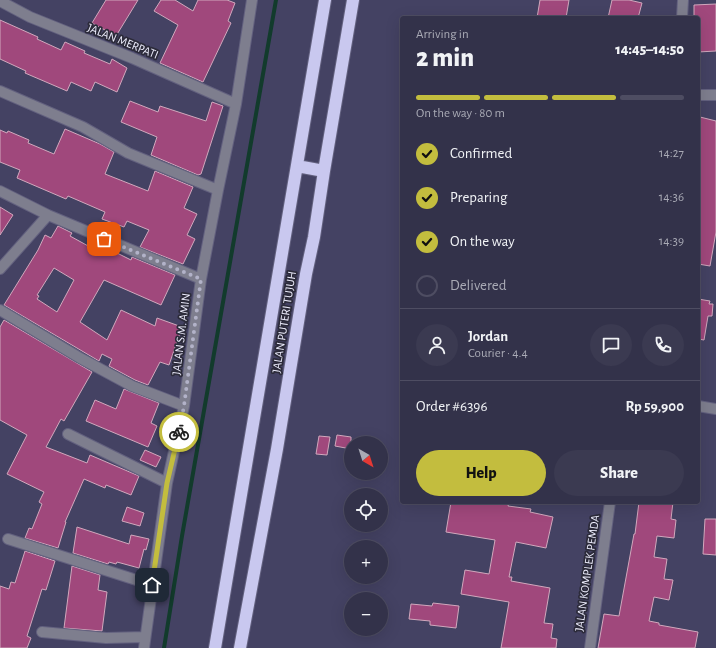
<!DOCTYPE html>
<html lang="en">
<head>
<meta charset="utf-8">
<style>
	:root { --surface:#33324a; --page:#3b3a51; --text:#f1f3f6; --muted:#a9aab5; --line:#4e4d62; --accent:#c3bd3e }
	body { margin:0; font-family:"Alegreya Sans",sans-serif; background:var(--page); color:var(--text); height:100vh; display:flex; flex-direction:column; font-size:15px; white-space:nowrap }
	* { box-sizing:border-box; margin:0 }
	p { font-size:13px; color:var(--muted) }
	.icon { flex:none; width:22px; height:22px; fill:none; stroke:currentColor; stroke-width:2; stroke-linecap:round; stroke-linejoin:round }
	.map { position:relative; flex:1; overflow:hidden }
	.details { position:absolute; left:400px; top:16px; width:300px; height:488px; display:flex; flex-direction:column; background:var(--surface); border-radius:4px; box-shadow:0 4px 16px #0002,0 0 0 1px var(--line) }
	.details>* { flex:none }
	.needle { width:26px; rotate:141deg }
	.fabs { position:absolute; left:344px; top:436px; display:grid; gap:8px }
	.fabs a { display:grid; place-items:center; width:44px; height:44px; border-radius:50%; background:var(--surface); box-shadow:0 4px 16px #0002,0 0 0 1px var(--line); font-size:20px }
	.pin { position:absolute; display:grid; place-items:center; width:34px; height:34px; color:#fff; margin:-17px; border-radius:8px; box-shadow:0 2px 6px #0006 }
	.courier { position:absolute; display:grid; place-items:center; width:40px; height:40px; margin:-20px; border:3px solid #c3bd3e; border-radius:50%; background:#fff; color:#222; box-shadow:0 1px 5px #0007 }
	.head em { font-style:normal; font-weight:800 }
	.head div { display:flex; flex-direction:column-reverse }
	.head { display:flex; align-items:center; justify-content:space-between; height:68px; padding:0 16px }
	h1 { font-size:26px; font-weight:800; line-height:30px }
	.bar { display:grid; grid-template-columns:repeat(4,1fr); gap:6px 4px; align-content:center; height:48px; padding:0 16px }
	.bar i { height:5px; border-radius:3px; background:var(--line) }
	.bar .current { background:var(--accent) }
	.bar p { grid-column:span 4 }
	.line { display:flex; align-items:center; gap:10px; padding:0 16px; border-top:1px solid var(--line) }
	.line div { flex:1 }
	.round { display:grid; place-items:center; flex:none; width:42px; height:42px; border-radius:21px; background:var(--page) }
	ol { padding:0 16px; list-style:none }
	li { display:flex; align-items:center; gap:12px; height:44px }
	li p { margin-inline-start:auto }
	li .icon { padding:4px; border-radius:50%; background:var(--accent); color:#111; stroke-width:4 }
	li:last-child { color:var(--muted) }
	li i { width:22px; height:22px; border:2px solid var(--line); border-radius:50% }
	.action { display:flex; gap:8px; margin-top:auto; padding:8px 16px }
	.action a { flex:1; height:46px; border-radius:24px; background:var(--accent); color:#111; font-size:16px; font-weight:800; line-height:46px; text-align:center }
	.action a+a { background:var(--page); color:var(--text) }
	.map>svg:first-child { display:block }
	.lines { fill:none; stroke-linecap:round; stroke-linejoin:round }
	.stream { stroke:#123b2c; stroke-width:4 }
	.building { fill:#a0487c; stroke:#d1a8bd; fill-rule:evenodd }
	.minor-casing { stroke:#63617f; stroke-width:12 }
	.highway-casing { stroke:#63617f; stroke-width:14 }
	.minor { stroke:#7e7e8e; stroke-width:10 }
	.highway { stroke:#c9c8ef; stroke-width:12 }
	.done { stroke:#b2b2c8; stroke-width:4; stroke-dasharray:0 7.2 }
	.route { stroke:#c3bd3e; stroke-width:5 }
	.labels { text-anchor:middle; dominant-baseline:central; stroke-width:3.5; stroke-linejoin:round; paint-order:stroke }
	.street-label { font-size:12px; fill:#eeeefe; stroke:#2c2b3a }
</style>
</head>
<body>
<div class="map">
<svg width="716" height="648" viewBox="0 0 716 648">
	<rect width="100%" height="100%" fill="#444263"/>
	<g class="lines">
		<!-- stream -->
		<path class="stream" d="M 164,648 L 182,536 L 276,0"/>
	</g>
	<!-- building -->
	<path class="building" d="M 106,0 L 138,0 L 116,36 L 92,23 Z
		M 161,0 L 175,0 L 193,11 L 198,0 L 227,0 L 235,3 L 228,21 L 231,23 L 203,82 L 160,63 L 178,25 L 154,11 Z
		M 540,0 L 569,0 L 566,18 L 537,18 Z
		M 612,0 L 629,0 L 642,3 L 638,18 L 608,18 Z
		M 716,4 L 716,51 L 698,52 L 698,18 L 694,18 L 694,5 Z
		M 0,20 L 38,37 L 37,39 L 61,50 L 65,42 L 85,51 L 84,53 L 110,64 L 112,59 L 127,68 L 117,92 L 95,82 L 91,91 L 71,82 L 67,91 L 25,73 L 26,71 L 0,59 Z
		M 130,101 L 158,112 L 160,106 L 206,121 L 212,102 L 223,106 L 201,174 L 198,175 L 151,155 L 157,137 L 121,122 Z
		M 700,117 L 716,121 L 716,232 L 710,266 L 698,264 L 698,127 Z
		M 65,129 L 100,144 L 114,152 L 105,174 L 148,191 L 155,171 L 193,187 L 184,208 L 197,214 L 187,235 L 195,239 L 183,264 L 140,247 L 149,230 L 127,221 L 124,227 L 102,219 L 105,212 L 68,196 L 66,199 L 17,178 L 20,170 L 0,162 L 0,130 L 7,133 L 8,131 L 29,140 L 28,143 L 54,154 Z
		M 0,207 L 13,215 L 0,235 Z
		M 58,226 L 72,233 L 70,236 L 90,247 L 93,241 L 131,260 L 132,257 L 175,275 L 161,305 L 104,280 L 80,322 L 107,340 L 121,310 L 155,326 L 157,318 L 182,327 L 169,365 L 160,362 L 148,385 L 135,380 L 109,366 L 112,359 L 102,354 L 99,361 L 4,305 L 38,250 L 45,235 L 51,238 ZM 54,268 L 74,280 L 57,312 L 37,299 L 39,296 L 37,295 Z
		M 698,299 L 710,301 L 709,304 L 713,304 L 712,316 L 708,316 L 704,340 L 698,339 Z
		M 4,320 L 92,372 L 64,421 L 61,419 L 46,447 L 87,463 L 90,455 L 139,476 L 131,495 L 106,485 L 105,488 L 84,479 L 65,522 L 66,522 L 58,548 L 25,538 L 29,528 L 32,529 L 42,504 L 39,502 L 44,492 L 7,474 L 27,435 L 0,420 L 0,327 Z
		M 124,389 L 159,403 L 151,423 L 157,426 L 148,447 L 86,421 L 95,400 L 116,409 Z
		M 337,435 L 351,437 L 351,449 L 335,446 Z
		M 319,436 L 330,437 L 327,455 L 316,454 Z
		M 145,450 L 161,457 L 156,467 L 140,460 Z
		M 451,502 L 509,502 L 508,506 L 531,509 L 530,512 L 553,517 L 546,548 L 516,542 L 509,577 L 512,577 L 511,581 L 550,588 L 544,623 L 553,624 L 551,638 L 557,639 L 556,648 L 501,648 L 509,602 L 461,594 L 465,570 L 489,574 L 495,540 L 446,532 Z
		M 639,502 L 673,502 L 671,519 L 676,520 L 674,538 L 657,536 L 654,557 L 667,559 L 664,579 L 673,580 L 669,600 L 654,597 L 649,621 L 659,623 L 659,625 L 698,632 L 695,648 L 598,648 L 604,614 L 619,616 L 634,534 L 635,534 Z
		M 127,507 L 144,513 L 140,526 L 122,521 Z
		M 705,519 L 716,519 L 716,555 L 703,554 Z
		M 77,527 L 129,544 L 131,535 L 149,539 L 146,550 L 144,549 L 139,568 L 117,562 L 116,564 L 109,562 L 108,564 L 73,553 Z
		M 25,551 L 55,561 L 46,590 L 42,589 L 27,636 L 31,638 L 27,648 L 0,648 L 0,586 L 9,589 L 11,582 L 15,583 Z
		M 72,566 L 100,575 L 98,590 L 107,592 L 102,631 L 64,628 Z
		M 433,603 L 459,606 L 456,628 L 430,625 L 430,621 L 409,619 L 411,604 L 432,606 Z"/>
	<g class="lines">
		<defs>
			<path id="minor" d="M 0,1 L 30,17 L 132,58 L 236,104
				M 682,18 L 683,0
				M 0,91 L 83,127 L 128,153 L 218,190
				M 698,95 L 716,95
				M 0,191 L 48,215 L 201,279
				M 0,269 L 48,215
				M 0,310 L 80,358 L 132,386 L 184,406
				M 698,406 L 716,409
				M 68,434 L 167,483
				M 8,539 L 152,585
				M 42,632 L 106,638 L 145,637
				M 144,648 L 167,483 L 184,406 L 201,279 L 218,190 L 236,104 L 252,0
				M 590,648 L 610,502"/>
			<path id="highway" d="M 297,166 L 324,171
				M 215,648 L 325,0
				M 240,648 L 277,449 L 306,274 L 314,237 L 324,171 L 353,0"/>
		</defs>
		<!-- minor casing -->
		<use href="#minor" class="minor-casing"/>
		<!-- highway casing -->
		<use href="#highway" class="highway-casing"/>
		<!-- minor -->
		<use href="#minor" class="minor"/>
		<!-- highway -->
		<use href="#highway" class="highway"/>
	</g>
	<g class="lines">
		<!-- done -->
		<path class="done" d="M 104,239 L 201,279 L 184,406 L 179,432"/>
		<!-- route -->
		<path class="route" d="M 152,585 L 167,483 L 179,432"/>
	</g>
	<g class="labels">
		<!-- street labels -->
		<g class="street-label">
			<text transform="translate(123 41) rotate(22)">JALAN MERPATI</text>
			<text transform="translate(284 322) rotate(-81)">JALAN PUTERI TUJUH</text>
			<text transform="translate(181 334) rotate(-83)">JALAN S.M. AMIN</text>
			<text transform="translate(587 573) rotate(-82)">JALAN KOMPLEK PEMDA</text>
		</g>
	</g>
</svg>
<div class="fabs">
<a><svg class="needle" viewBox="-14 -14 28 28"><path d="M0-13l5 13h-10z" fill="#e53935"/><path d="M0 13l5-13h-10z" fill="#a9aab5"/></svg></a>
<a><svg class="icon" aria-label="locate" viewBox="0 0 24 24"><circle cx="12" cy="12" r="6"/><path d="M12 2v4M12 18v4M2 12h4M18 12h4"/></svg></a>
<a>+</a>
<a>−</a>
</div>
<div class="pin" style="left:104px;top:239px;background:#ea580c"><svg class="icon" aria-label="bag" viewBox="0 0 24 24"><path d="M5 8h14l-1 12H6zM9 8a3 3 0 0 1 6 0"/></svg></div>
<div class="pin" style="left:152px;top:585px;background:#1f2937"><svg class="icon" aria-label="home" viewBox="0 0 24 24"><path d="M3 11l9-7 9 7M6 9v11h12V9"/></svg></div>
<div class="courier" style="left:179px;top:432px"><svg class="icon" aria-label="bike" viewBox="0 0 24 24"><circle cx="6" cy="16" r="4"/><circle cx="18" cy="16" r="4"/><path d="M6 16l4-8h5l3 8M10 8l3 8H6M13 5h3"/></svg></div>
<section class="details">
<div class="head"><div><h1>2 min</h1><p>Arriving in</p></div><em>14:45–14:50</em></div>
<div class="bar"><i class="current"></i><i class="current"></i><i class="current"></i><i></i><p>On the way · 80 m</p></div>
<ol>
<li><svg class="icon" aria-label="check" viewBox="0 0 24 24"><path d="M5 12l5 5 9-10"/></svg>Confirmed<p>14:27</p></li>
<li><svg class="icon" aria-label="check" viewBox="0 0 24 24"><path d="M5 12l5 5 9-10"/></svg>Preparing<p>14:36</p></li>
<li><svg class="icon" aria-label="check" viewBox="0 0 24 24"><path d="M5 12l5 5 9-10"/></svg>On the way<p>14:39</p></li>
<li><i></i>Delivered</li>
</ol>
<div class="line" style="height:72px"><a class="round"><svg class="icon" aria-label="person" viewBox="0 0 24 24"><circle cx="12" cy="8" r="4"/><path d="M4 21q1-7 8-7t8 7"/></svg></a><div><b>Jordan</b><p>Courier · 4.4</p></div><a class="round"><svg class="icon" aria-label="chat" viewBox="0 0 24 24"><path d="M4 5h16v11H9l-5 4z"/></svg></a><a class="round"><svg class="icon" aria-label="phone" viewBox="0 0 24 24"><path d="M5 4h4l2 5-3 2q2 4 5 5l2-3 5 2v4C11 20 4 13 5 4z"/></svg></a></div>
<div class="line" style="height:52px"><div>Order #6396</div><b>Rp 59,900</b></div>
<div class="action"><a>Help</a><a>Share</a></div>
</section>
</div>
</body>
</html>
